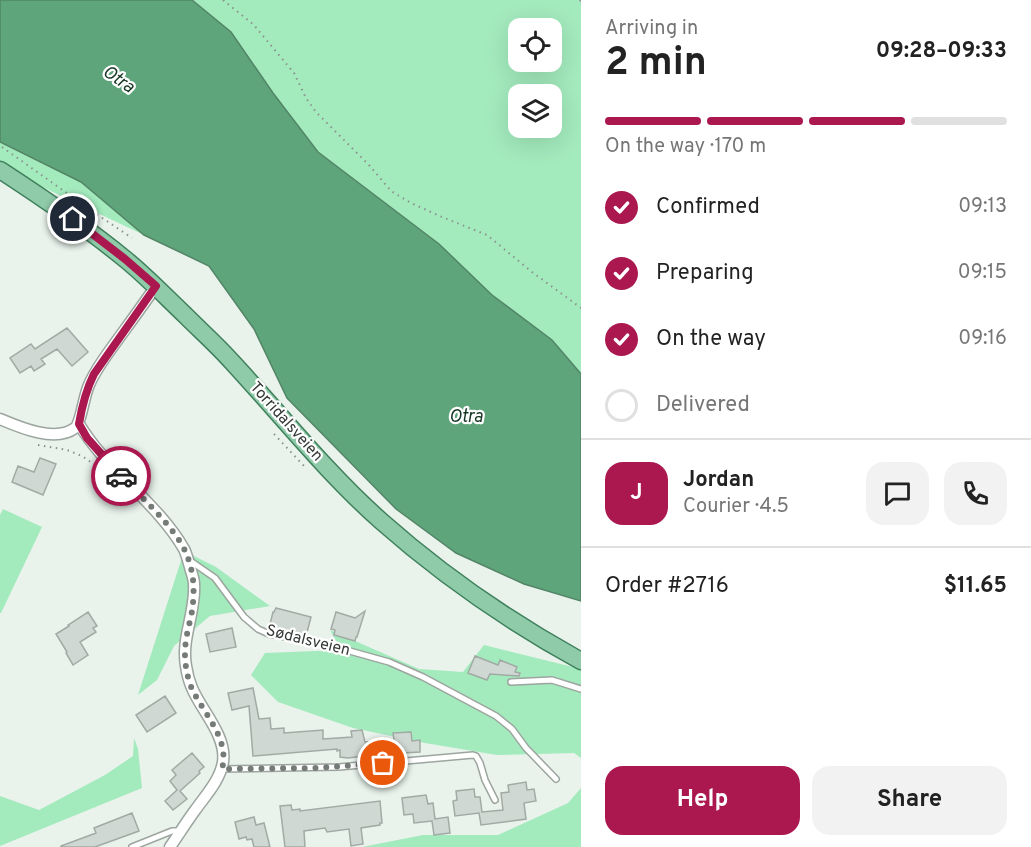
<!DOCTYPE html>
<html lang="en">
<head>
<meta charset="utf-8">
<style>
	:root { --surface:#fff; --page:#f2f2f2; --text:#222; --muted:#767676; --line:#e0e0e0; --accent:#aa184f }
	body { margin:0; font-family:Overpass,sans-serif; background:var(--page); color:var(--text); height:100vh; display:flex; flex-direction:column; font-size:22px; white-space:nowrap }
	* { box-sizing:border-box; margin:0 }
	p { font-size:20px; color:var(--muted) }
	.icon { flex:none; width:33px; height:33px; fill:none; stroke:currentColor; stroke-width:2; stroke-linecap:round; stroke-linejoin:round }
	.map { position:relative; flex:1; overflow:hidden }
	.panel { display:flex; flex-direction:column; background:var(--surface); width:450px }
	.panel>* { flex:none }
	.tools { position:absolute; left:508px; top:18px; display:grid; gap:12px }
	.tools a { display:grid; place-items:center; width:54px; height:54px; border-radius:12px; background:var(--surface); box-shadow:0 6px 24px #0002; font-size:30px }
	.pin { position:absolute; display:grid; place-items:center; width:51px; height:51px; color:#fff; margin:-26px; border:3px solid #fff; border-radius:50%; box-shadow:0 2px 6px #0007 }
	.courier { position:absolute; display:grid; place-items:center; width:60px; height:60px; margin:-30px; border:4px solid #aa184f; border-radius:50%; background:#fff; color:#222; box-shadow:0 2px 8px #0007 }
	.headline em { font-style:normal; font-weight:700 }
	.headline div { display:flex; flex-direction:column-reverse }
	.headline { display:flex; align-items:center; justify-content:space-between; height:102px; padding:0 24px }
	h1 { font-size:39px; font-weight:700; line-height:45px }
	.bar { display:grid; grid-template-columns:repeat(4,1fr); gap:9px 6px; align-content:center; height:72px; padding:0 24px }
	.bar i { height:8px; border-radius:4px; background:var(--line) }
	.bar .current { background:var(--accent) }
	.bar p { grid-column:span 4 }
	.line { display:flex; align-items:center; gap:15px; padding:0 24px; border-top:2px solid var(--line) }
	.line div { flex:1 }
	.round { display:grid; place-items:center; flex:none; width:63px; height:63px; border-radius:18px; background:var(--page) }
	ol { padding:0 24px; list-style:none }
	li { display:flex; align-items:center; gap:18px; height:66px }
	li p { margin-inline-start:auto }
	li .icon { padding:6px; border-radius:50%; background:var(--accent); color:#fff; stroke-width:4 }
	li:last-child { color:var(--muted) }
	li i { width:33px; height:33px; border:3px solid var(--line); border-radius:50% }
	.primary-button { display:flex; gap:12px; margin-top:auto; padding:12px 24px }
	.primary-button a { flex:1; height:69px; border-radius:18px; background:var(--accent); color:#fff; font-size:24px; font-weight:700; line-height:69px; text-align:center }
	.primary-button a+a { background:var(--page); color:var(--text) }
	main { display:flex; flex:1; min-height:0 }
	.map>svg:first-child { display:block }
	.green { fill:#a3eabd; fill-rule:evenodd }
	.water { fill:#5fa57b; stroke:#538567; stroke-width:1.5 }
	.building { fill:#cfd8d2; stroke:#a1aaa4; stroke-width:1.5 }
	.lines { fill:none; stroke-linecap:round; stroke-linejoin:round }
	.lane-casing { stroke:#9ca59f; stroke-width:8 }
	.street-casing { stroke:#9ca59f; stroke-width:13 }
	.primary-casing { stroke:#3f805c; stroke-width:19 }
	.path { stroke:#8b928d; stroke-width:2; stroke-dasharray:1.5 4.5; stroke-linecap:butt }
	.lane { stroke:#fff; stroke-width:5 }
	.street { stroke:#fff; stroke-width:10 }
	.primary { stroke:#8fcaa9; stroke-width:16 }
	.done { stroke:#757b76; stroke-width:6; stroke-dasharray:0 10.8 }
	.route { stroke:#aa184f; stroke-width:8 }
	.labels { text-anchor:middle; dominant-baseline:central; stroke-width:4.5; stroke-linejoin:round; paint-order:stroke }
	.street-label { font-size:16px; fill:#363a37; stroke:#fff }
	.water-label { font-size:18px; font-style:italic; fill:#153422; stroke:#fff }
</style>
</head>
<body>
<main>
<div class="map">
<svg width="581" height="847" viewBox="0 0 581 847">
	<rect width="100%" height="100%" fill="#e9f3ec"/>
	<!-- green -->
	<path class="green" d="M 77,0 L 581,0 L 581,455 ZM 519,28 L 552,28 L 552,62 L 519,62 ZM 519,94 L 552,94 L 552,128 L 519,128 Z
		M 0,142 L 81,182 L 144,235 L 0,167 Z
		M 3,509 L 42,527 L 1,613 L 0,613 L 0,515 Z
		M 184,551 L 216,567 L 270,606 L 210,616 L 174,646 L 157,680 L 138,695 Z
		M 330,630 L 419,669 L 463,672 L 484,645 L 581,669 L 581,758 L 574,753 L 497,755 L 425,743 L 353,728 L 278,702 L 251,675 L 265,653 L 341,650 Z
		M 134,738 L 138,749 L 142,788 L 0,846 L 0,796 L 39,810 L 105,775 L 133,756 Z
		M 581,788 L 581,847 L 362,847 L 423,835 L 498,835 L 568,803 Z"/>
	<!-- water -->
	<path class="water" d="M 0,0 L 192,0 L 231,32 L 273,93 L 318,152 L 439,244 L 492,295 L 552,340 L 581,374 L 581,601 L 524,584 L 456,553 L 396,509 L 287,398 L 254,329 L 209,266 L 144,235 L 81,182 L 0,142 Z"/>
	<!-- building -->
	<path class="building" d="M 67,328 L 88,352 L 72,366 L 57,349 L 41,359 L 45,364 L 34,371 L 31,366 L 20,373 L 10,358 L 31,344 L 35,349 Z
		M 40,458 L 56,464 L 43,495 L 12,482 L 18,466 L 34,472 Z
		M 276,608 L 311,617 L 306,636 L 271,628 L 271,624 L 270,624 L 273,612 L 274,612 Z
		M 365,611 L 357,637 L 356,637 L 355,641 L 334,635 L 335,630 L 331,629 L 336,612 L 355,618 Z
		M 88,612 L 97,626 L 93,628 L 96,632 L 80,642 L 88,655 L 73,665 L 66,653 L 67,652 L 56,634 L 69,626 L 68,625 Z
		M 232,628 L 236,647 L 210,652 L 206,634 Z
		M 475,656 L 498,665 L 500,660 L 517,667 L 515,672 L 520,673 L 519,676 L 490,674 L 487,680 L 468,673 Z
		M 253,688 L 259,719 L 270,718 L 271,729 L 284,728 L 284,733 L 323,730 L 323,739 L 352,737 L 351,731 L 362,730 L 365,742 L 394,740 L 393,733 L 411,732 L 412,741 L 420,740 L 420,752 L 366,755 L 364,756 L 348,758 L 340,757 L 340,750 L 337,751 L 337,749 L 253,756 L 249,706 L 232,710 L 228,693 Z
		M 165,696 L 176,713 L 147,732 L 136,715 Z
		M 192,753 L 204,767 L 199,771 L 200,773 L 180,791 L 187,799 L 173,810 L 165,801 L 177,790 L 170,781 L 176,775 L 172,770 Z
		M 526,782 L 527,790 L 534,789 L 536,801 L 524,803 L 526,819 L 481,825 L 479,813 L 455,816 L 453,801 L 457,800 L 456,791 L 474,789 L 475,797 L 480,797 L 482,812 L 503,810 L 501,793 L 509,792 L 508,785 Z
		M 426,795 L 428,804 L 433,803 L 435,819 L 448,817 L 450,833 L 434,835 L 432,821 L 414,823 L 413,814 L 404,815 L 402,798 Z
		M 380,801 L 382,823 L 380,823 L 380,825 L 361,828 L 363,844 L 351,846 L 349,829 L 327,832 L 325,828 L 304,831 L 305,847 L 285,847 L 280,806 L 291,805 L 292,810 L 300,809 L 300,811 Z
		M 132,813 L 139,831 L 95,847 L 61,847 L 61,846 L 96,833 L 94,828 Z
		M 254,817 L 256,825 L 264,823 L 270,847 L 254,847 L 252,839 L 247,840 L 246,837 L 239,839 L 235,822 Z"/>
	<g class="lines">
		<defs>
			<path id="lane" d="M 74,218 L 84,205
				M 189,560 L 215,578 L 244,617 L 258,629 L 269,634 L 321,643 L 389,662 L 423,677 L 496,716 L 512,729 L 526,748 L 556,779
				M 511,682 L 552,680 L 581,689
				M 221,769 L 339,767 L 473,755 L 476,756 L 480,763 L 485,780 L 495,800
				M 132,847 L 172,831 L 180,831"/>
			<path id="street" d="M 0,419 C 19,427 55,443 75,428 C 81,423 84,395 89,385 C 95,370 106,356 116,342 C 129,324 143,305 156,286
				M 79,424 C 107,471 157,502 184,549 C 187,555 188,561 190,567 C 191,572 194,578 194,584 C 196,612 181,638 186,666 C 187,673 189,681 192,688 C 201,710 227,736 223,762 C 220,780 206,795 196,809 C 187,821 179,834 170,847"/>
			<path id="primary" d="M 0,170 C 43,198 86,227 125,259 C 146,276 165,296 185,315 C 201,331 218,346 233,363 C 282,416 327,473 381,521 C 442,575 510,622 581,661"/>
		</defs>
		<!-- lane casing -->
		<use href="#lane" class="lane-casing"/>
		<!-- street casing -->
		<use href="#street" class="street-casing"/>
		<!-- primary casing -->
		<use href="#primary" class="primary-casing"/>
		<!-- path -->
		<path class="path" d="M 223,0 L 253,24 L 294,73 L 306,98 L 316,112 L 369,165 L 391,191 L 411,203 L 442,217 L 487,235 L 532,272 L 581,308
			M 580,0 L 581,2
			M 2,147 L 78,201
			M 92,211 L 132,238
			M 274,434 L 305,467
			M 38,445 L 67,450 L 82,456 L 92,463"/>
		<!-- lane -->
		<use href="#lane" class="lane"/>
		<!-- street -->
		<use href="#street" class="street"/>
		<!-- primary -->
		<use href="#primary" class="primary"/>
	</g>
	<g class="lines">
		<!-- done -->
		<path class="done" d="M 121,476 C 141,497 175,527 186,553 C 195,574 195,595 191,617 C 187,633 183,649 186,667 C 187,674 189,682 192,689 C 204,714 230,739 222,769 L 317,768 L 383,763"/>
		<!-- route -->
		<path class="route" d="M 73,219 L 125,259 L 156,286 L 94,374 C 86,390 82,406 79,424 L 87,438 L 121,476"/>
	</g>
	<g class="labels">
		<!-- street labels -->
		<g class="street-label">
			<text transform="translate(286 422) rotate(48)">Torridalsveien</text>
			<text transform="translate(308 641) rotate(14)">Sødalsveien</text>
		</g>
		<!-- water labels -->
		<g class="water-label">
			<text transform="translate(118 80) rotate(35)">Otra</text>
			<text x="466" y="417">Otra</text>
		</g>
	</g>
</svg>
<div class="tools">
<a><svg class="icon" aria-label="locate" viewBox="0 0 24 24"><circle cx="12" cy="12" r="6"/><path d="M12 2v4M12 18v4M2 12h4M18 12h4"/></svg></a>
<a><svg class="icon" aria-label="layers" viewBox="0 0 24 24"><path d="M12 4l9 5-9 5-9-5zM3 14l9 5 9-5"/></svg></a>
</div>
<div class="pin" style="left:383px;top:763px;background:#ea580c"><svg class="icon" aria-label="bag" viewBox="0 0 24 24"><path d="M5 8h14l-1 12H6zM9 8a3 3 0 0 1 6 0"/></svg></div>
<div class="pin" style="left:73px;top:219px;background:#1f2937"><svg class="icon" aria-label="home" viewBox="0 0 24 24"><path d="M3 11l9-7 9 7M6 9v11h12V9"/></svg></div>
<div class="courier" style="left:121px;top:476px"><svg class="icon" aria-label="car" viewBox="0 0 24 24"><path d="M5 17H2v-5l4-1 3-4h7l3 4 3 1v5h-3M9 17h6M6 11h13"/><circle cx="7" cy="17" r="2"/><circle cx="17" cy="17" r="2"/></svg></div>
</div>
<section class="panel">
<div class="headline"><div><h1>2 min</h1><p>Arriving in</p></div><em>09:28–09:33</em></div>
<div class="bar"><i class="current"></i><i class="current"></i><i class="current"></i><i></i><p>On the way · 170 m</p></div>
<ol>
<li><svg class="icon" aria-label="check" viewBox="0 0 24 24"><path d="M5 12l5 5 9-10"/></svg>Confirmed<p>09:13</p></li>
<li><svg class="icon" aria-label="check" viewBox="0 0 24 24"><path d="M5 12l5 5 9-10"/></svg>Preparing<p>09:15</p></li>
<li><svg class="icon" aria-label="check" viewBox="0 0 24 24"><path d="M5 12l5 5 9-10"/></svg>On the way<p>09:16</p></li>
<li><i></i>Delivered</li>
</ol>
<div class="line" style="height:108px"><b class="round" style="background:var(--accent);color:#fff">J</b><div><b>Jordan</b><p>Courier · 4.5</p></div><a class="round"><svg class="icon" aria-label="chat" viewBox="0 0 24 24"><path d="M4 5h16v11H9l-5 4z"/></svg></a><a class="round"><svg class="icon" aria-label="phone" viewBox="0 0 24 24"><path d="M5 4h4l2 5-3 2q2 4 5 5l2-3 5 2v4C11 20 4 13 5 4z"/></svg></a></div>
<div class="line" style="height:78px"><div>Order #2716</div><b>$11.65</b></div>
<div class="primary-button"><a>Help</a><a>Share</a></div>
</section>
</main>
</body>
</html>
